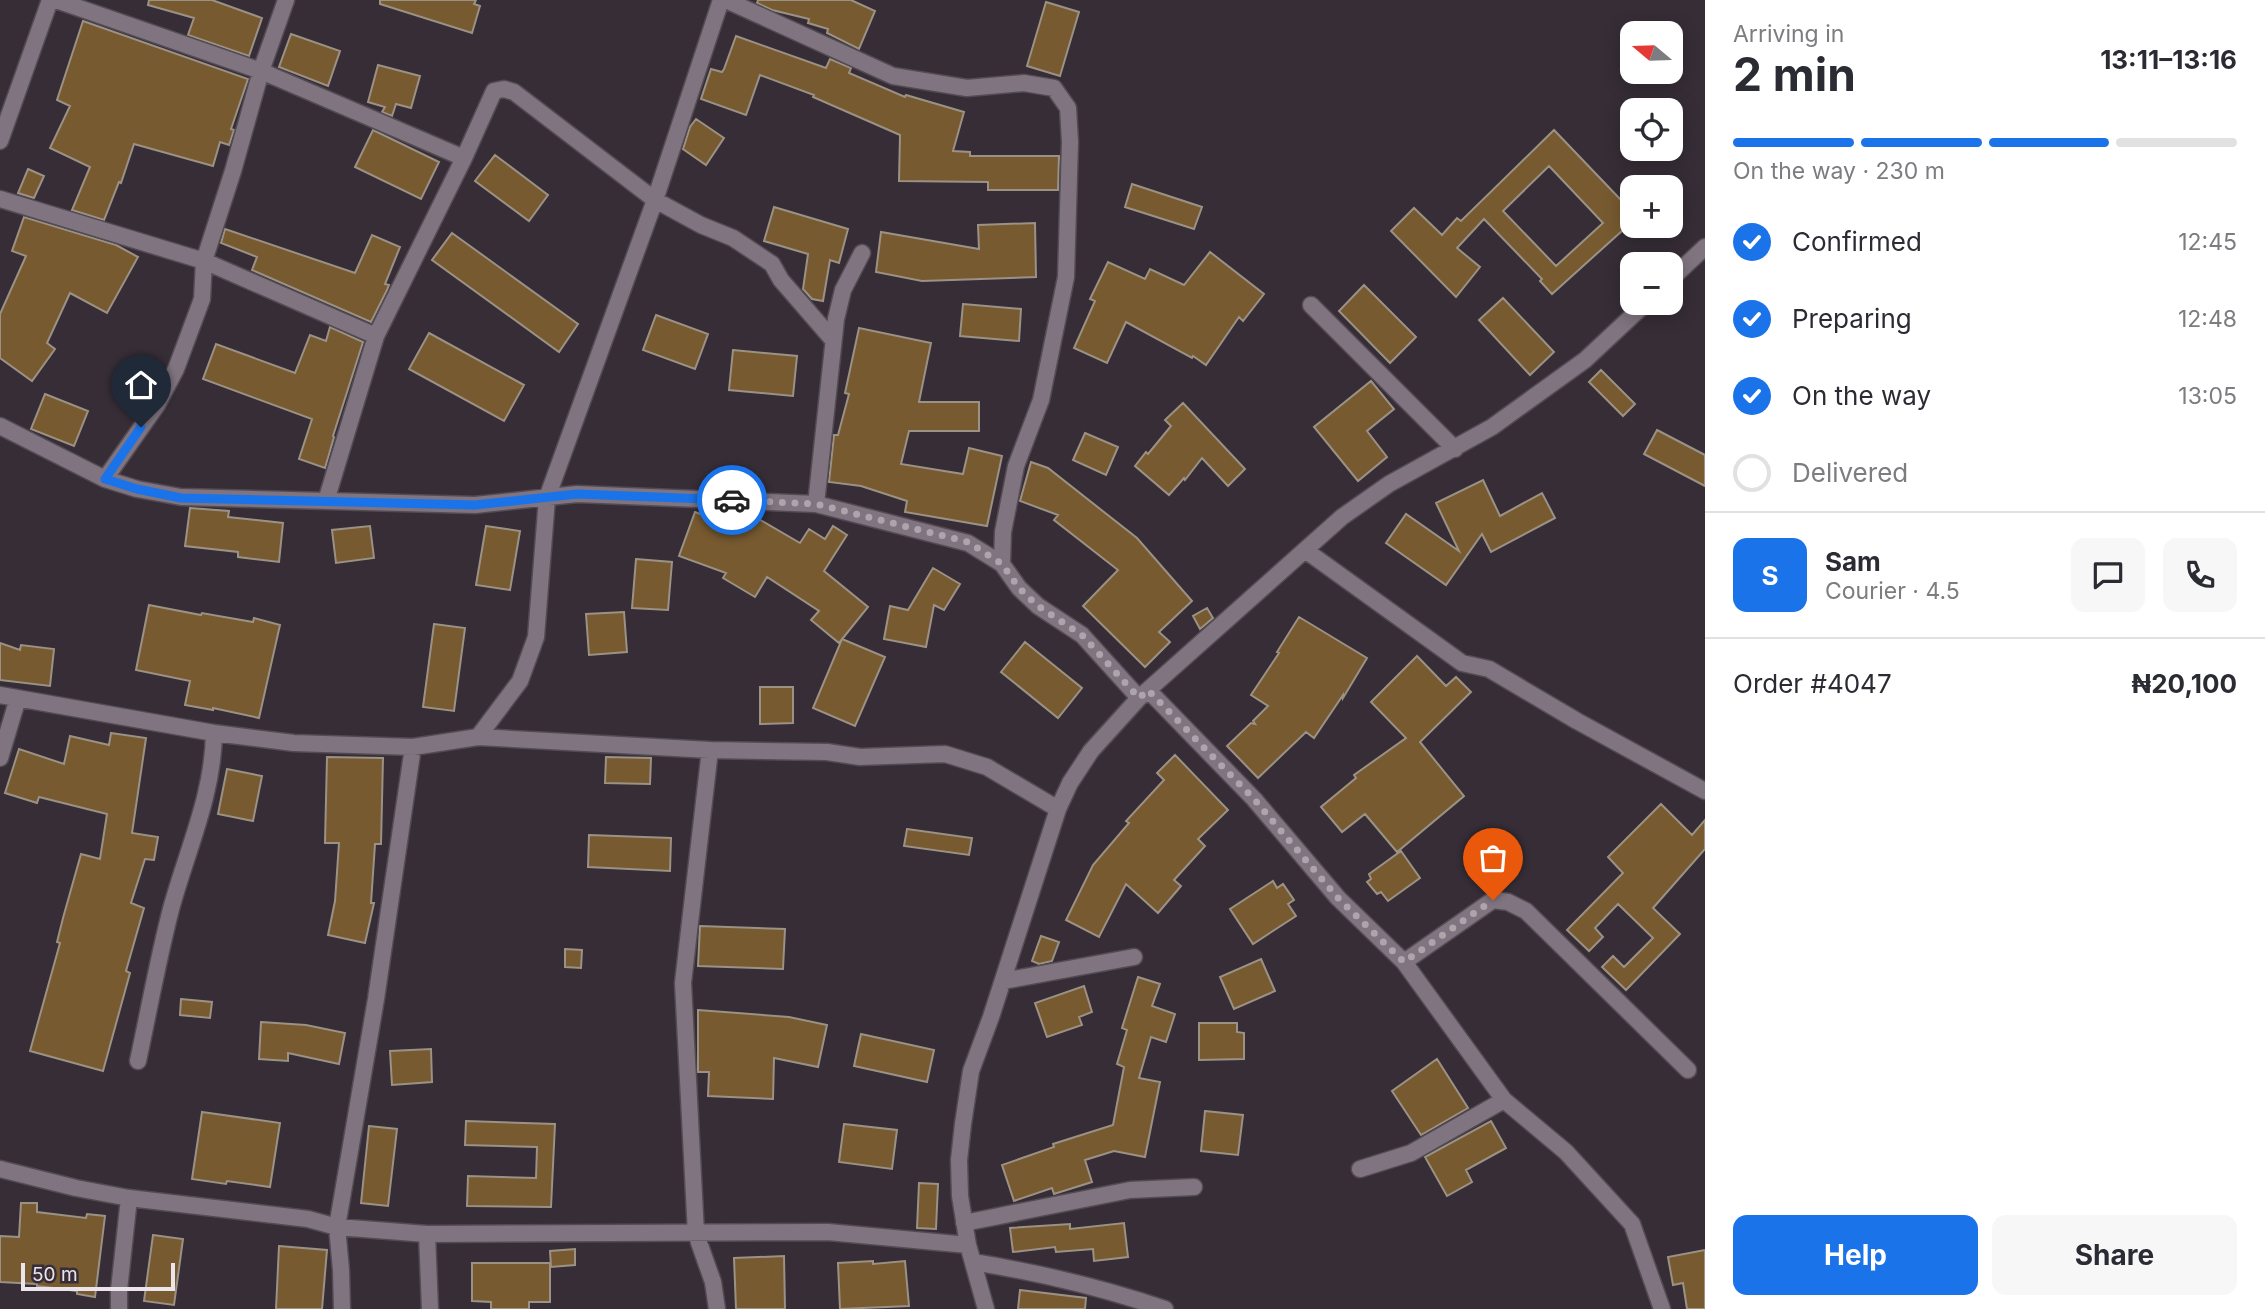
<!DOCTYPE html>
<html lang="en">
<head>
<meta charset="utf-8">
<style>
	:root { --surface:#fff; --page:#f7f7f7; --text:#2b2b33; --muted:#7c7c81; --line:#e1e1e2; --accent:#1a73e8 }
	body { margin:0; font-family:Inter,sans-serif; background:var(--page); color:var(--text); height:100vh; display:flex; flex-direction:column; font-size:26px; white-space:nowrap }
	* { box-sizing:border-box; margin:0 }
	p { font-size:23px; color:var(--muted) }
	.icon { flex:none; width:38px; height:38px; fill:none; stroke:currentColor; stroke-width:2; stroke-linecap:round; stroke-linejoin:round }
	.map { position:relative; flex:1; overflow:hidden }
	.side { display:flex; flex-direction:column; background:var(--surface); width:560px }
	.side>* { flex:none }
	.needle { width:46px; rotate:289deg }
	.buttons { position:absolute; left:1620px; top:21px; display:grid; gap:14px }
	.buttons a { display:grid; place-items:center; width:63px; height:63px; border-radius:14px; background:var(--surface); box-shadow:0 4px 18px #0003; font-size:35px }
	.scale { position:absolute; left:21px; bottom:18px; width:154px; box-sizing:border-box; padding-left:7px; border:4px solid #ebe5eb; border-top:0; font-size:19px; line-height:24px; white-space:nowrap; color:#ebe5eb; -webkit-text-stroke:5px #362d36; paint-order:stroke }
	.pin { position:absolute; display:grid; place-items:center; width:60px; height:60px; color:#fff; margin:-72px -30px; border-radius:50% 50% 50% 0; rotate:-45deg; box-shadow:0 0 7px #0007 }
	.pin .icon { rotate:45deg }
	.courier { position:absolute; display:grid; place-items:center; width:70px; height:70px; margin:-35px; border:5px solid #1a73e8; border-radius:50%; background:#fff; color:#222; box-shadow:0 2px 9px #0007 }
	.headline em { font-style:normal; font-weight:700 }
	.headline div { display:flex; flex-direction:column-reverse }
	.headline { display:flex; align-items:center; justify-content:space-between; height:119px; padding:0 28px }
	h1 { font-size:46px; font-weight:700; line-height:52px }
	.bar { display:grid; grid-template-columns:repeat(4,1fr); gap:10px 7px; align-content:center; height:84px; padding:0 28px }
	.bar i { height:9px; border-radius:5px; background:var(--line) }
	.bar .on { background:var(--accent) }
	.bar p { grid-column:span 4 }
	.line { display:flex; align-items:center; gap:18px; padding:0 28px; border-top:2px solid var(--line) }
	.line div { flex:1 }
	.round { display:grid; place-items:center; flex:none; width:74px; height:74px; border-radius:14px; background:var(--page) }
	ol { padding:0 28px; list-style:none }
	li { display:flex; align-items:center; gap:21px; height:77px }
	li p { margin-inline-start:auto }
	li .icon { padding:7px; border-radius:50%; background:var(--accent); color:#fff; stroke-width:4 }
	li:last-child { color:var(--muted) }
	li i { width:38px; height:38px; border:4px solid var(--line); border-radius:50% }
	.primary-button { display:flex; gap:14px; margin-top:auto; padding:14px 28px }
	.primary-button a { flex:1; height:80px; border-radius:14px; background:var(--accent); color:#fff; font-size:28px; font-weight:700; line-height:80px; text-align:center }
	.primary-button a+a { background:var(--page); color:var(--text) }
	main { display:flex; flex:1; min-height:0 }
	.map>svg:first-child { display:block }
	.building { fill:#775a30; stroke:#9b9185; stroke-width:2; fill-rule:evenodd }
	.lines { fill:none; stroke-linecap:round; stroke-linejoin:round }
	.minor-casing { stroke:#534b53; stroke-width:19 }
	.minor { stroke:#7f747f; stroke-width:16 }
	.done { stroke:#aca5ac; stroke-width:7; stroke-dasharray:0 12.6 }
	.route { stroke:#1a73e8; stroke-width:9 }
</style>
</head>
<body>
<main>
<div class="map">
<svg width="1705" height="1309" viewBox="0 0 1705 1309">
	<rect width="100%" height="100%" fill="#362d36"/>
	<!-- building -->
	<path class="building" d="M 149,0 L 212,0 L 262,18 L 249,56 L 188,35 L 194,18 L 148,5 Z
		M 380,0 L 476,0 L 474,4 L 480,6 L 472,33 L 380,4 Z
		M 758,0 L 851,0 L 875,11 L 859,49 L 827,33 L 828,29 L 808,23 L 809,19 L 772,10 L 757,3 Z
		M 1046,2 L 1079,12 L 1060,76 L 1027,66 Z
		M 83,21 L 248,79 L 231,129 L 234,130 L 229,145 L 220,142 L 213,166 L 134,144 L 121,183 L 119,182 L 104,220 L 72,210 L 90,167 L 50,148 L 70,106 L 57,100 Z
		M 291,34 L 340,51 L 328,86 L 279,67 Z
		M 736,36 L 826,68 L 830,59 L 851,68 L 849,73 L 905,97 L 906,95 L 964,112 L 953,151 L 970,152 L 970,156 L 1059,156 L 1058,190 L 988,190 L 988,182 L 899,181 L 900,135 L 813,97 L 814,95 L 760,75 L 746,115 L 701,99 L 711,69 L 722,72 L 724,69 Z
		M 378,65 L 420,76 L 411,108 L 396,104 L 392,116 L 382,112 L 385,107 L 368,102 Z
		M 696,119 L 724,138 L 706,165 L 683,149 L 690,127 Z
		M 373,130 L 439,162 L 421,199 L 355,167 Z
		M 1554,130 L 1620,199 L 1633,215 L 1633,221 L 1552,294 L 1540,281 L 1542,279 L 1484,219 L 1457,248 L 1480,267 L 1456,297 L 1391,231 L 1414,208 L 1442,235 L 1457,218 L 1461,221 ZM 1549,166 L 1603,223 L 1556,266 L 1503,211 Z
		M 495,155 L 548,195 L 529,221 L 475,181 Z
		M 28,169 L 44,176 L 34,198 L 18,193 Z
		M 1132,184 L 1202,207 L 1194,229 L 1125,207 Z
		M 774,207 L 848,229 L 839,263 L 830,260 L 823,301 L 812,299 L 803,289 L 808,254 L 764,241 Z
		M 24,217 L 116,245 L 138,257 L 107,313 L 70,293 L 47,343 L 55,349 L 32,381 L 0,358 L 0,314 L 26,256 L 12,251 Z
		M 1035,223 L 1036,277 L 922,281 L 876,272 L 881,232 L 979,249 L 978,225 Z
		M 225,229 L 355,273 L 372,235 L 400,247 L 385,284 L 389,285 L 387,290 L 371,322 L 252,270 L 257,257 L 221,243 Z
		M 452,233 L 578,324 L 559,352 L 432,260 Z
		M 1210,252 L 1264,294 L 1243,321 L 1239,317 L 1206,365 L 1193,356 L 1192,358 L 1126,322 L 1107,363 L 1074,348 L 1095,301 L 1090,299 L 1108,262 L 1145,279 L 1150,269 L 1184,285 Z
		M 1364,285 L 1416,337 L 1390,363 L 1339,311 Z
		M 1503,298 L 1554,352 L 1530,375 L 1479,320 Z
		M 963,304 L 1021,309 L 1019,341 L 960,336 Z
		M 656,315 L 708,334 L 695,369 L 643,350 Z
		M 330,327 L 363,342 L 333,436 L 334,437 L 325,468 L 299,459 L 312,419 L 203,379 L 216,344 L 295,373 L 310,335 L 326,341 Z
		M 859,328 L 931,343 L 919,402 L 979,402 L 979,431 L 909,431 L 901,464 L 963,474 L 969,448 L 1002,456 L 987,526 L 905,512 L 907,501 L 861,486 L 829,482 L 834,435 L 838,435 L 849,394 L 845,393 Z
		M 429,333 L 524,385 L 504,421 L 409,369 Z
		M 733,350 L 797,356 L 793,396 L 729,390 Z
		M 1601,370 L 1635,404 L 1623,416 L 1589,382 Z
		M 1371,381 L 1394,409 L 1367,431 L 1387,457 L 1358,481 L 1314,427 Z
		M 45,394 L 88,411 L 74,446 L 31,429 Z
		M 1183,403 L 1245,469 L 1228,486 L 1202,458 L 1185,480 L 1184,478 L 1169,495 L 1135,466 L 1146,452 L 1148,454 L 1171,426 L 1165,420 Z
		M 1657,430 L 1705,455 L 1705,486 L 1644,454 Z
		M 1085,433 L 1118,447 L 1106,475 L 1073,460 Z
		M 1031,462 L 1048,468 L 1137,538 L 1192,601 L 1159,632 L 1170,642 L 1145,667 L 1083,606 L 1118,570 L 1054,520 L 1058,515 L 1020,501 Z
		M 1483,480 L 1500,516 L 1542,493 L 1555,518 L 1491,552 L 1482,534 L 1446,585 L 1386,543 L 1406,514 L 1459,551 L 1436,503 Z
		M 190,508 L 229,511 L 228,517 L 283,523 L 279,562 L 238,557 L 238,552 L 185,546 Z
		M 695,512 L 718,521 L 719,517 L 751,528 L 757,518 L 800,543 L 809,529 L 825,539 L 833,526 L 847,535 L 824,571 L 868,607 L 839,643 L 811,620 L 819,611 L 767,577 L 755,597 L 723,578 L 726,573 L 679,556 Z
		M 370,526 L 374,558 L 336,563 L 332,530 Z
		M 486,526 L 520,531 L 510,590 L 476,585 Z
		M 636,559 L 672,562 L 668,610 L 632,608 Z
		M 933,568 L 960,584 L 944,610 L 934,605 L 926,647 L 884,639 L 890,606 L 908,610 Z
		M 149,605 L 201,615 L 202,613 L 253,622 L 254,618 L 280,625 L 259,718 L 213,708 L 213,710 L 185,705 L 190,681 L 136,670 Z
		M 1207,608 L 1213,618 L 1200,629 L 1193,616 Z
		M 624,612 L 627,652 L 589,655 L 586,614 Z
		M 1299,617 L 1367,658 L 1343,698 L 1343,695 L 1314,738 L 1306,732 L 1258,778 L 1227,746 L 1251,723 L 1255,724 L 1253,721 L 1268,706 L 1251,695 L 1279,653 L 1277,652 Z
		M 434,624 L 465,628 L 454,711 L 423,707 Z
		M 842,639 L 885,657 L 855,726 L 813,708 Z
		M 1025,642 L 1082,688 L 1058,718 L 1001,672 Z
		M 0,643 L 20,650 L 21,645 L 54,649 L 50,686 L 0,680 Z
		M 1417,656 L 1446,686 L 1456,677 L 1471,692 L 1420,742 L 1464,796 L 1397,852 L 1365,814 L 1342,832 L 1321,807 L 1356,778 L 1354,775 L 1406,738 L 1371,702 Z
		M 760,687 L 793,687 L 793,723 L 760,724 Z
		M 111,733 L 146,738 L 132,833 L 158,837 L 154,860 L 145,859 L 131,903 L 144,908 L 126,971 L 130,973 L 103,1071 L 30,1051 L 60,943 L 57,942 L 63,918 L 81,854 L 100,859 L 107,814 L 39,797 L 37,803 L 5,793 L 19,749 L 64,764 L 70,736 L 109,745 Z
		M 1175,755 L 1228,810 L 1198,839 L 1205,846 L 1174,880 L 1181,886 L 1158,913 L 1126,884 L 1099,937 L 1066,920 L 1093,865 L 1129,823 L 1126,821 L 1164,780 L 1157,773 Z
		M 327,757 L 383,758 L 381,844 L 375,844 L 371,903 L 374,903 L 365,943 L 328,935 L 335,901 L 339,843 L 325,843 Z
		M 606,757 L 651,758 L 650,784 L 605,783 Z
		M 227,769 L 262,776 L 253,821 L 218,814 Z
		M 1661,804 L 1692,835 L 1705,820 L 1705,849 L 1653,908 L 1680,934 L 1626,990 L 1602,967 L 1613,956 L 1624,967 L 1653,938 L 1618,904 L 1595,928 L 1603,937 L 1589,951 L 1567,930 L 1623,873 L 1608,857 Z
		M 907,829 L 972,838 L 969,855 L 904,846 Z
		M 589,835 L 671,838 L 670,871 L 588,867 Z
		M 1401,851 L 1420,878 L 1388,901 L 1381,892 L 1377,894 L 1367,882 L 1371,879 L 1369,874 Z
		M 1273,881 L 1277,888 L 1283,884 L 1294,900 L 1288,904 L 1296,916 L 1253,944 L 1230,909 Z
		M 700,926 L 785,929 L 783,969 L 698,966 Z
		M 1041,936 L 1059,942 L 1052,961 L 1039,964 L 1032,961 Z
		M 565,949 L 582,950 L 581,968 L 565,967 Z
		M 1261,959 L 1275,991 L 1234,1009 L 1220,977 Z
		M 1138,977 L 1160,984 L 1152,1006 L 1175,1014 L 1166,1042 L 1151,1037 L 1139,1078 L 1160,1082 L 1145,1157 L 1114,1151 L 1085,1160 L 1092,1182 L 1054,1194 L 1052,1188 L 1014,1201 L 1002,1165 L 1054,1147 L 1053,1144 L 1113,1125 L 1124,1067 L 1117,1064 L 1127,1030 L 1122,1028 Z
		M 1084,986 L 1092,1012 L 1079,1017 L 1082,1025 L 1047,1037 L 1035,1003 Z
		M 181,999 L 212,1002 L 210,1018 L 180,1015 Z
		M 698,1010 L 789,1017 L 827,1025 L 818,1067 L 774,1058 L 773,1099 L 708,1096 L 709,1072 L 698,1072 Z
		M 261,1022 L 306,1025 L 345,1033 L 339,1064 L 288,1053 L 288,1061 L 259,1059 Z
		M 1199,1023 L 1237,1023 L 1237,1032 L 1244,1033 L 1244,1059 L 1199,1060 Z
		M 861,1034 L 934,1050 L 927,1082 L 854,1066 Z
		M 431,1049 L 432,1082 L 392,1085 L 390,1051 Z
		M 1437,1059 L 1468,1108 L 1421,1135 L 1392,1091 Z
		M 1205,1111 L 1243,1115 L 1238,1155 L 1201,1151 Z
		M 202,1112 L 280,1123 L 270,1187 L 227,1181 L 226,1184 L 192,1179 Z
		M 466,1121 L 555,1124 L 551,1207 L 467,1206 L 468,1176 L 536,1178 L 537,1147 L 465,1145 Z
		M 1491,1121 L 1506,1148 L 1466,1170 L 1472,1182 L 1447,1196 L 1425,1157 Z
		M 844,1124 L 897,1130 L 892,1169 L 839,1162 Z
		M 369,1126 L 397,1129 L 388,1206 L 361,1203 Z
		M 919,1183 L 938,1184 L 936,1229 L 917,1228 Z
		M 21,1203 L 37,1203 L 37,1212 L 86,1218 L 87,1214 L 105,1216 L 95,1297 L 77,1294 L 77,1291 L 37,1286 L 37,1284 L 0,1282 L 0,1236 L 19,1237 Z
		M 1124,1223 L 1128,1257 L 1094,1261 L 1093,1249 L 1056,1252 L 1055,1247 L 1013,1252 L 1010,1228 L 1070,1224 L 1070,1229 Z
		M 153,1235 L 183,1239 L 174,1305 L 144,1301 Z
		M 279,1246 L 327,1250 L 322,1309 L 276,1309 Z
		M 575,1249 L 575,1265 L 551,1267 L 550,1251 Z
		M 1705,1250 L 1705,1309 L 1687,1309 L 1683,1283 L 1673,1285 L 1668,1257 Z
		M 784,1256 L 785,1309 L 736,1309 L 734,1258 Z
		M 873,1261 L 873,1264 L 905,1261 L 909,1306 L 840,1309 L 838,1263 Z
		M 472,1263 L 550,1263 L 550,1302 L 529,1302 L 529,1309 L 491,1309 L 491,1302 L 472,1301 Z
		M 1020,1290 L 1086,1298 L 1085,1309 L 1018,1309 Z"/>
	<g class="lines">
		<defs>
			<path id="minor" d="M 56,0 L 261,71 L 464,158
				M 726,0 L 893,76 L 967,88 L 1024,83 L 1054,88 L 1068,108 L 1070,142 L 1066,277 L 1041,400 L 1016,466 L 1003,532 L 1002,564
				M 0,141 L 50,0
				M 0,199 L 204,261 L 376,336
				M 1671,279 L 1705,247
				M 1311,305 L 1455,449
				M 0,426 L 105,479 L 137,489 L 181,497 L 475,505 L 577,494 L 816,504 L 968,543 L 1002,564 L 1019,588 L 1038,606 L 1082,635 L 1139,698
				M 105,479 L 157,405 L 176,369 L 202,299 L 204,261 L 233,171 L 261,71 L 286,0
				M 326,501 L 376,336 L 464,158 L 494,91 L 504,89 L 514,92 L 655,200 L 701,225 L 733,238 L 772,264 L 781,280 L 833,340
				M 816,504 L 836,319 L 843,290 L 862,253
				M 1305,550 L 1462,663 L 1489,669 L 1577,721 L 1705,791
				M 1148,690 L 1254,799 L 1338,898 L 1404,962 L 1504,1100 L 1566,1152 L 1632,1224 L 1662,1309
				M 0,695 L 214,733 L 294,743 L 413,747 L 478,737 L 710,750 L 827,752 L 860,757 L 945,754 L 987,767 L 1058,809
				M 478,737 L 520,681 L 536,637 L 547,498 L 655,200 L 721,0
				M 710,750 L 683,983 L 696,1234 L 713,1282 L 717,1309
				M 0,758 L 18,698
				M 1404,962 L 1493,900 L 1508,902 L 1526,911 L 1688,1070
				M 1003,981 L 1134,957
				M 138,1061 C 149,1010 158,959 171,909 C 187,850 213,796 214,733
				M 0,1169 L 76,1188 L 129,1198 L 308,1219 L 337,1227 L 427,1234 L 828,1232 L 968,1245
				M 1360,1169 L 1411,1153 L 1504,1100
				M 964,1223 L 1130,1190 L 1194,1187
				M 427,1234 L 430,1309
				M 973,1262 C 1041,1273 1100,1287 1165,1309
				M 119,1309 L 119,1290 L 129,1198
				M 342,1309 L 341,1270 L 337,1227 L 376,999 L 413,747
				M 986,1309 L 968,1245 L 960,1196 L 959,1160 L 963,1124 L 971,1071 L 991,1017 L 1058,809 L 1070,783 L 1091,751 L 1139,698 L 1342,517 L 1389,484 L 1492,427 L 1585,360 L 1646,303"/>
		</defs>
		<!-- minor casing -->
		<use href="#minor" class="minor-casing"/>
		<!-- minor -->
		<use href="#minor" class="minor"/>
	</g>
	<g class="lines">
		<!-- done -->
		<path class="done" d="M 732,500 L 816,504 L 968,542 L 1002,564 L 1019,588 L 1038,606 L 1082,635 L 1139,698 L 1148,690 L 1254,799 L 1338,898 L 1404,962 L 1493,900"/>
		<!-- route -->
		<path class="route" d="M 141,427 L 105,479 L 137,489 L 181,498 L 475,505 L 577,494 L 732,500"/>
	</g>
</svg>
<div class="buttons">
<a><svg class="needle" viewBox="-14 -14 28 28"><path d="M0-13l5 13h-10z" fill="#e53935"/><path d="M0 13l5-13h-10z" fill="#7c7c81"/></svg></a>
<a><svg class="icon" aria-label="locate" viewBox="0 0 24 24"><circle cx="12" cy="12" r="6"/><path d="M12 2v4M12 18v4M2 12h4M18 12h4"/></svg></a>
<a>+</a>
<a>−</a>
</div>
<div class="scale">50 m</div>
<div class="pin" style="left:1493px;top:900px;background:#ea580c"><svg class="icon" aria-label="bag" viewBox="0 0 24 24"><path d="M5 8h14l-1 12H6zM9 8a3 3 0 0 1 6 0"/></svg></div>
<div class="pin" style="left:141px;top:427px;background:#1f2937"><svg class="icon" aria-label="home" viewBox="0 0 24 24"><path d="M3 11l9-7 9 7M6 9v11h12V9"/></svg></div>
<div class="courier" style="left:732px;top:500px"><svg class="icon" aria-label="car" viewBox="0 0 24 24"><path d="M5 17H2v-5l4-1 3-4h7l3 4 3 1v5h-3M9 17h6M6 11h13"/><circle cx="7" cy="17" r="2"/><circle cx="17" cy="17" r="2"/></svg></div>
</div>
<section class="side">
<div class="headline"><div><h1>2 min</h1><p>Arriving in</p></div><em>13:11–13:16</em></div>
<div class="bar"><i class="on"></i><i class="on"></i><i class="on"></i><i></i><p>On the way · 230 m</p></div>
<ol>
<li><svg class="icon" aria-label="check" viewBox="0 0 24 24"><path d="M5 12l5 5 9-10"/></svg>Confirmed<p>12:45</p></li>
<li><svg class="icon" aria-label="check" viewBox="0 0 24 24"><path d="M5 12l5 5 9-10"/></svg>Preparing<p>12:48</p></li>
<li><svg class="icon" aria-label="check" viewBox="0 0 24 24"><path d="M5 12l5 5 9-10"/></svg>On the way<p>13:05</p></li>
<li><i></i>Delivered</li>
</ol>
<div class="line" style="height:126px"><b class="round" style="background:var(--accent);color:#fff">S</b><div><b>Sam</b><p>Courier · 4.5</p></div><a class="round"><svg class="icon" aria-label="chat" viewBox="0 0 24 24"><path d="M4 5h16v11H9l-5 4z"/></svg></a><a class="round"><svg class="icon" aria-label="phone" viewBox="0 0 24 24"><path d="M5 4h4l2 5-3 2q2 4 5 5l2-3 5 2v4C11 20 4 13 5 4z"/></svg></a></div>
<div class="line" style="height:91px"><div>Order #4047</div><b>₦20,100</b></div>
<div class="primary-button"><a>Help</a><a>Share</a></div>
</section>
</main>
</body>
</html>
